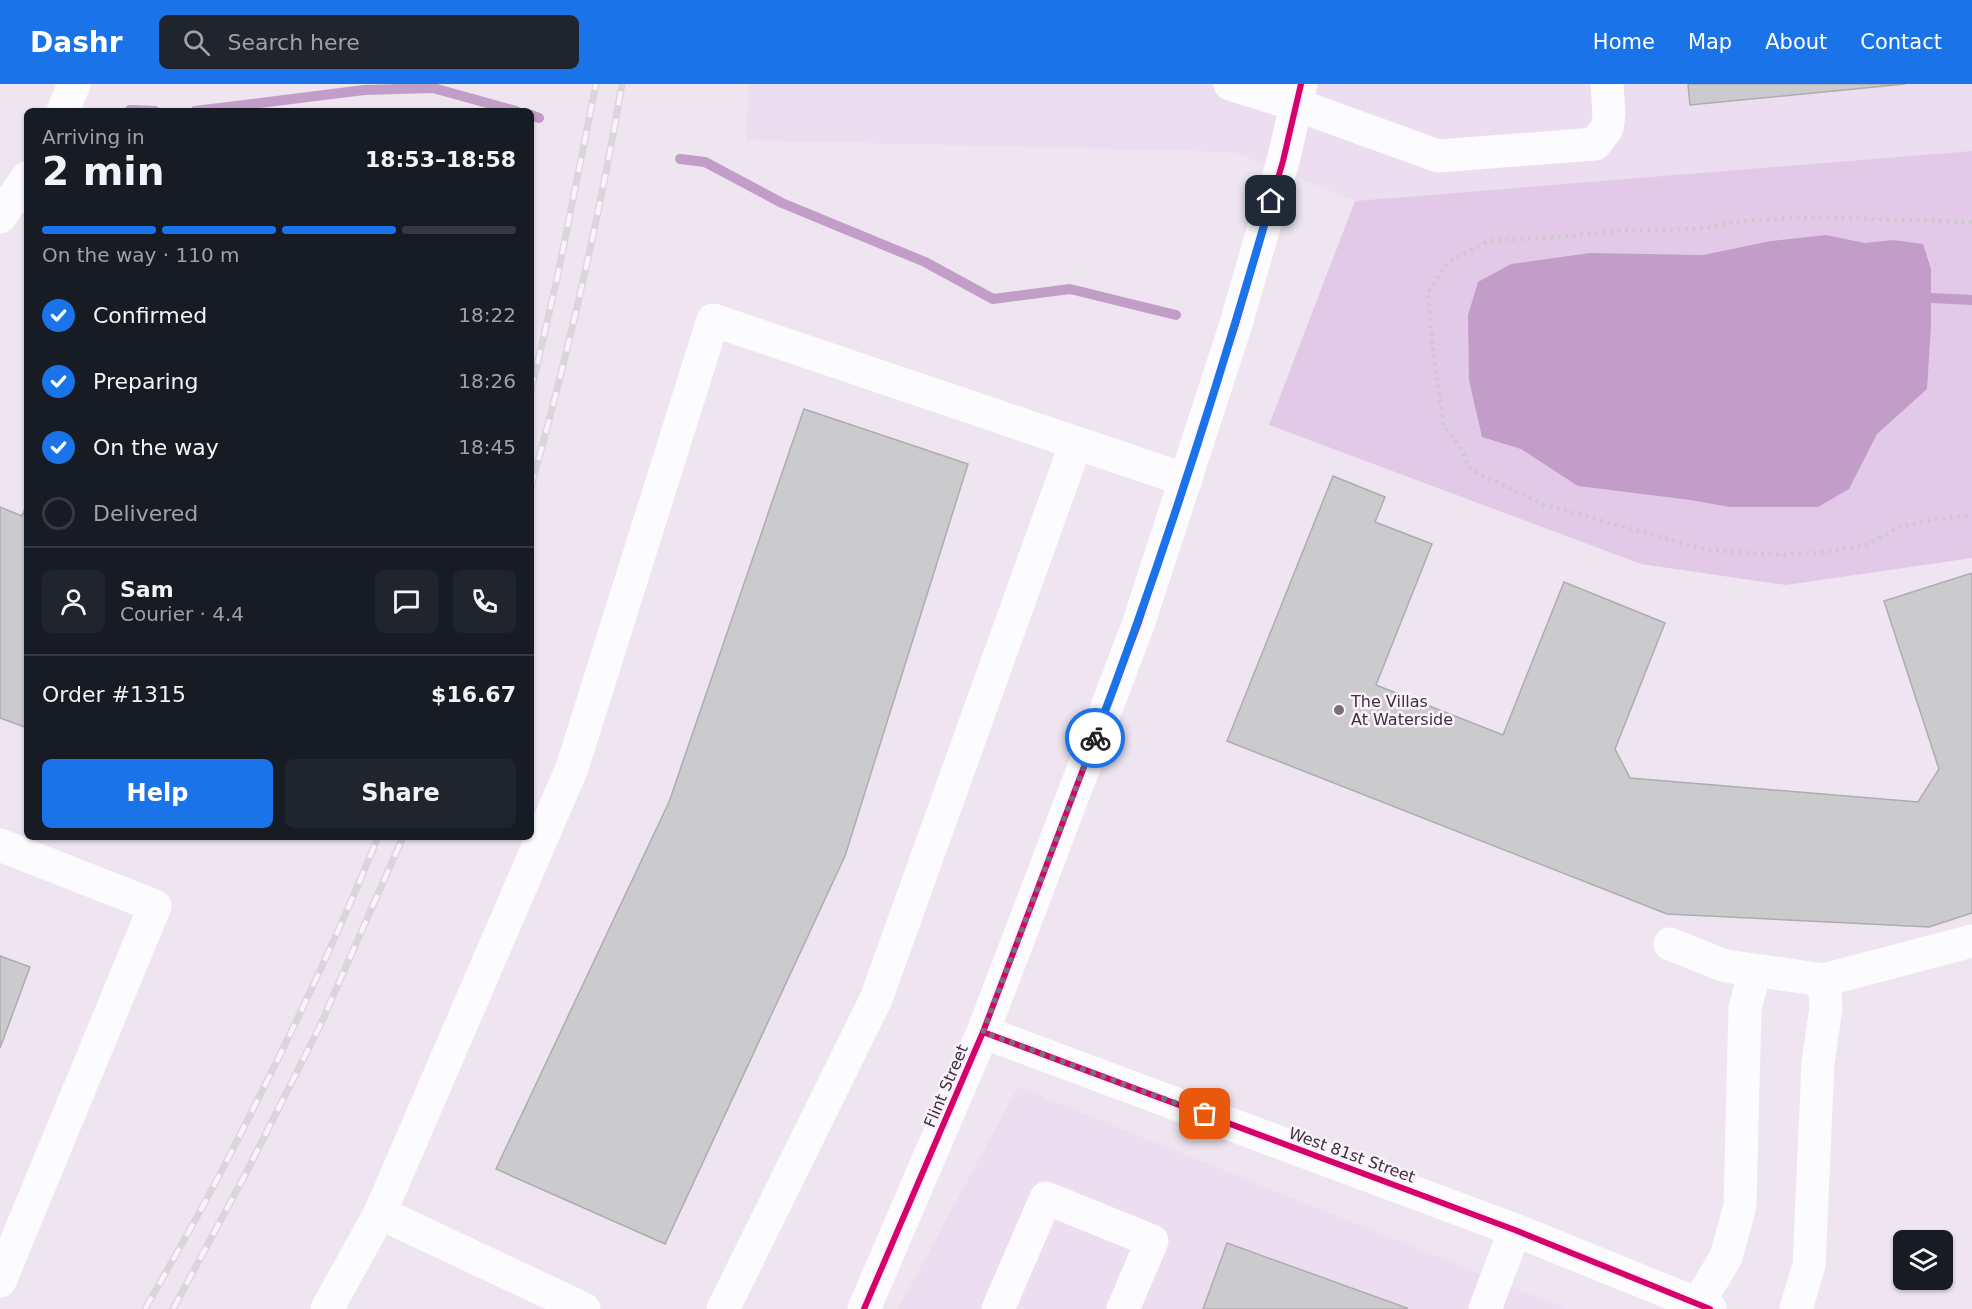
<!DOCTYPE html>
<html lang="en">
<head>
<meta charset="utf-8">
<style>
	:root { --surface:#171b24; --page:#20242c; --text:#f1f3f6; --muted:#9ea1a6; --line:#363941; --accent:#1a73e8 }
	body { margin:0; font-family:"DejaVu Sans",sans-serif; background:var(--page); color:var(--text); height:100vh; display:flex; flex-direction:column; font-size:22px; white-space:nowrap }
	* { box-sizing:border-box; margin:0 }
	p { font-size:20px; color:var(--muted) }
	.icon { flex:none; width:33px; height:33px; fill:none; stroke:currentColor; stroke-width:2; stroke-linecap:round; stroke-linejoin:round }
	.map { position:relative; flex:1; overflow:hidden }
	.side { position:absolute; left:24px; top:24px; width:510px; height:732px; display:flex; flex-direction:column; background:var(--surface); border-radius:9px; box-shadow:0 2px 4px #0004 }
	.side>* { flex:none }
	.controls { position:absolute; left:1893px; top:1146px; display:grid; gap:12px }
	.controls a { display:grid; place-items:center; width:60px; height:60px; border-radius:9px; background:var(--surface); box-shadow:0 2px 4px #0004; font-size:30px }
	.pin { position:absolute; display:grid; place-items:center; width:51px; height:51px; color:#fff; margin:-26px; border-radius:12px; box-shadow:0 3px 9px #0006 }
	.courier { position:absolute; display:grid; place-items:center; width:60px; height:60px; margin:-30px; border:4px solid #1a73e8; border-radius:50%; background:#fff; color:#222; box-shadow:0 2px 8px #0007 }
	.overview em { font-style:normal; font-weight:800 }
	.overview div { display:flex; flex-direction:column-reverse }
	.overview { display:flex; align-items:center; justify-content:space-between; height:102px; padding:0 18px }
	h1 { font-size:39px; font-weight:800; line-height:45px }
	.bar { display:grid; grid-template-columns:repeat(4,1fr); gap:9px 6px; align-content:center; height:72px; padding:0 18px }
	.bar i { height:8px; border-radius:4px; background:var(--line) }
	.bar .current { background:var(--accent) }
	.bar p { grid-column:span 4 }
	.line { display:flex; align-items:center; gap:15px; padding:0 18px; border-top:2px solid var(--line) }
	.line div { flex:1 }
	.round { display:grid; place-items:center; flex:none; width:63px; height:63px; border-radius:9px; background:var(--page) }
	ol { padding:0 18px; list-style:none }
	li { display:flex; align-items:center; gap:18px; height:66px }
	li p { margin-inline-start:auto }
	li .icon { padding:6px; border-radius:50%; background:var(--accent); color:#fff; stroke-width:4 }
	li:last-child { color:var(--muted) }
	li i { width:33px; height:33px; border:3px solid var(--line); border-radius:50% }
	.button { display:flex; gap:12px; margin-top:auto; padding:12px 18px }
	.button a { flex:1; height:69px; border-radius:9px; background:var(--accent); color:#fff; font-size:24px; font-weight:800; line-height:69px; text-align:center }
	.button a+a { background:var(--page); color:var(--text) }
	header { display:flex; align-items:center; gap:36px; box-sizing:border-box; height:84px; padding:0 30px; background:var(--accent); color:#fff }
	header strong { font-size:28px }
	nav { display:flex; gap:33px; margin-inline-start:auto; font-size:21px }
	.search { width:420px; height:54px; background:var(--page); display:flex; align-items:center; gap:15px; box-sizing:border-box; padding:0 21px; border-radius:9px; color:var(--muted); font-size:22px }
	.map>svg:first-child { display:block }
	.built { fill:#edddf1 }
	.green { fill:#e2c9e7 }
	.water { fill:#c29dc8 }
	.lines { fill:none; stroke-linecap:round; stroke-linejoin:round }
	.stream { stroke:#c29dc8; stroke-width:10 }
	.building { fill:#cbcbcd; stroke:#adacaf; stroke-width:1.5 }
	.path { stroke:#cdc9ce; stroke-width:4; stroke-dasharray:3 4.5; stroke-linecap:butt }
	.minor { stroke:#fcfbfd; stroke-width:33 }
	.rail-casing { stroke:#d8d6d8; stroke-width:7 }
	.rail { stroke:#fbf0fc; stroke-width:4.5; stroke-dasharray:14; stroke-linecap:butt }
	.cycleway-casing { stroke:#fbf0fc; stroke-width:10 }
	.cycleway { stroke:#d6006c; stroke-width:6 }
	.done { stroke:#78717a; stroke-width:6; stroke-dasharray:0 10.8 }
	.route { stroke:#1a73e8; stroke-width:8 }
	.poi-dot { fill:#78717a; stroke:#fbf0fc; stroke-width:2 }
	.labels { text-anchor:middle; dominant-baseline:central; stroke-width:5; stroke-linejoin:round; paint-order:stroke }
	.poi-label { font-size:16px; fill:#39323a; stroke:#fbf0fc; text-anchor:start }
	.street-label { font-size:16px; fill:#39323a; stroke:#fbf0fc }
</style>
</head>
<body>
<header>
<strong>Dashr</strong>
<div class="search"><svg class="icon" aria-label="search" viewBox="0 0 24 24"><circle cx="10" cy="10" r="6"/><path d="M15 15l6 6"/></svg>Search here</div>
<nav><a>Home</a><a>Map</a><a>About</a><a>Contact</a></nav>
</header>
<div class="map">
<svg width="1972" height="1225" viewBox="0 0 1972 1225">
	<rect width="100%" height="100%" fill="#eee5f0"/>
	<!-- built -->
	<path class="built" d="M 749,0 L 1972,0 L 1972,67 L 1355,117 L 1233,68 L 746,56 Z
		M 1018,1003 L 1567,1225 L 898,1225 Z"/>
	<!-- green -->
	<path class="green" d="M 1972,67 L 1972,474 L 1786,501 L 1641,480 L 1269,341 L 1355,117 Z"/>
	<!-- water -->
	<path class="water" d="M 1826,151 L 1865,159 L 1893,156 L 1923,160 L 1931,185 L 1931,242 L 1927,305 L 1877,350 L 1849,405 L 1818,423 L 1730,423 L 1690,416 L 1578,402 L 1521,365 L 1482,353 L 1469,296 L 1468,231 L 1478,198 L 1511,180 L 1590,169 L 1703,171 L 1771,157 Z"/>
	<g class="lines">
		<!-- stream -->
		<path class="stream" d="M 130,26 L 155,27
			M 195,27 L 364,6 L 433,4 L 516,27
			M 531,31 L 539,34
			M 680,75 L 705,78 L 782,119 L 925,178 L 993,215 L 1070,205 L 1176,231
			M 1931,214 L 1972,216"/>
	</g>
	<!-- building -->
	<path class="building" d="M 1688,0 L 1905,0 L 1690,21 Z
		M 804,325 L 968,380 L 845,772 L 665,1160 L 496,1085 L 669,718 Z
		M 1333,392 L 1385,413 L 1375,438 L 1432,460 L 1376,601 L 1503,651 L 1564,498 L 1665,539 L 1615,665 L 1630,694 L 1918,718 L 1939,685 L 1884,517 L 1972,489 L 1972,829 L 1929,843 L 1667,830 L 1227,657 Z
		M 27,420 L 27,644 L 0,634 L 0,423 L 22,432 Z
		M 0,872 L 30,883 L 0,964 Z
		M 1227,1159 L 1407,1224 L 1407,1225 L 1203,1225 Z"/>
	<g class="lines">
		<!-- path -->
		<path class="path" d="M 1972,138 L 1811,133 L 1743,137 L 1698,145 L 1627,146 L 1559,153 L 1488,157 L 1447,179 L 1428,208 L 1433,267 L 1444,342 L 1461,365 L 1471,386 L 1545,421 L 1707,466 L 1781,471 L 1826,468 L 1866,461 L 1900,443 L 1929,436 L 1972,431"/>
		<!-- minor -->
		<path class="minor" d="M 1230,0 L 1297,21 L 1438,72 L 1595,60 L 1607,44 L 1609,30 L 1607,0
			M 63,27 L 74,0
			M 0,133 L 27,94
			M 0,761 L 155,822 L 0,1197
			M 1670,860 L 1725,882 L 1824,896 L 1972,857
			M 983,948 L 1515,1146 L 1710,1225
			M 380,1129 L 584,1225
			M 327,1225 L 380,1129 L 572,684 L 713,236 L 1186,396
			M 723,1225 L 876,915 L 1076,359
			M 864,1225 L 983,948 L 1138,541 L 1236,240 L 1283,77 L 1301,0
			M 998,1225 L 1046,1114 L 1152,1157 L 1123,1225
			M 1485,1225 L 1515,1146
			M 1695,1225 L 1726,1173 L 1740,1122 L 1745,924 L 1755,886
			M 1796,1225 L 1809,1181 L 1818,979 L 1826,924 L 1824,896"/>
		<defs>
			<path id="rail" d="M 531,307 L 557,195 L 596,0
				M 531,403 C 568,270 599,136 622,0
				M 145,1225 C 171,1179 198,1133 222,1086 C 278,978 332,866 378,753
				M 173,1225 L 245,1091 L 319,944 L 403,753"/>
		</defs>
		<!-- rail casing -->
		<use href="#rail" class="rail-casing"/>
		<!-- rail -->
		<use href="#rail" class="rail"/>
		<defs>
			<path id="cycleway" d="M 983,948 L 1515,1146 L 1710,1225
				M 864,1225 L 983,948 L 1138,541 L 1236,240 L 1283,77 L 1301,0"/>
		</defs>
		<!-- cycleway casing -->
		<use href="#cycleway" class="cycleway-casing"/>
		<!-- cycleway -->
		<use href="#cycleway" class="cycleway"/>
	</g>
	<g class="lines">
		<!-- done -->
		<path class="done" d="M 1095,654 L 983,948 L 1205,1030"/>
		<!-- route -->
		<path class="route" d="M 1095,654 C 1162,478 1219,299 1271,117"/>
	</g>
	<!-- markers -->
	<circle class="poi-dot" cx="1339" cy="626" r="6"/>
	<g class="labels">
		<!-- poi labels -->
		<g class="poi-label">
			<text x="1351" y="617">The Villas<tspan x="1351" dy="18">At Waterside</tspan></text>
		</g>
		<!-- street labels -->
		<g class="street-label">
			<text transform="translate(946 1002) rotate(-67)">Flint Street</text>
			<text transform="translate(1352 1071) rotate(20)">West 81st Street</text>
		</g>
	</g>
</svg>
<div class="controls">
<a><svg class="icon" aria-label="layers" viewBox="0 0 24 24"><path d="M12 4l9 5-9 5-9-5zM3 14l9 5 9-5"/></svg></a>
</div>
<div class="pin" style="left:1205px;top:1030px;background:#ea580c"><svg class="icon" aria-label="bag" viewBox="0 0 24 24"><path d="M5 8h14l-1 12H6zM9 8a3 3 0 0 1 6 0"/></svg></div>
<div class="pin" style="left:1271px;top:117px;background:#1f2937"><svg class="icon" aria-label="home" viewBox="0 0 24 24"><path d="M3 11l9-7 9 7M6 9v11h12V9"/></svg></div>
<div class="courier" style="left:1095px;top:654px"><svg class="icon" aria-label="bike" viewBox="0 0 24 24"><circle cx="6" cy="16" r="4"/><circle cx="18" cy="16" r="4"/><path d="M6 16l4-8h5l3 8M10 8l3 8H6M13 5h3"/></svg></div>
<section class="side">
<div class="overview"><div><h1>2 min</h1><p>Arriving in</p></div><em>18:53–18:58</em></div>
<div class="bar"><i class="current"></i><i class="current"></i><i class="current"></i><i></i><p>On the way · 110 m</p></div>
<ol>
<li><svg class="icon" aria-label="check" viewBox="0 0 24 24"><path d="M5 12l5 5 9-10"/></svg>Confirmed<p>18:22</p></li>
<li><svg class="icon" aria-label="check" viewBox="0 0 24 24"><path d="M5 12l5 5 9-10"/></svg>Preparing<p>18:26</p></li>
<li><svg class="icon" aria-label="check" viewBox="0 0 24 24"><path d="M5 12l5 5 9-10"/></svg>On the way<p>18:45</p></li>
<li><i></i>Delivered</li>
</ol>
<div class="line" style="height:108px"><a class="round"><svg class="icon" aria-label="person" viewBox="0 0 24 24"><circle cx="12" cy="8" r="4"/><path d="M4 21q1-7 8-7t8 7"/></svg></a><div><b>Sam</b><p>Courier · 4.4</p></div><a class="round"><svg class="icon" aria-label="chat" viewBox="0 0 24 24"><path d="M4 5h16v11H9l-5 4z"/></svg></a><a class="round"><svg class="icon" aria-label="phone" viewBox="0 0 24 24"><path d="M5 4h4l2 5-3 2q2 4 5 5l2-3 5 2v4C11 20 4 13 5 4z"/></svg></a></div>
<div class="line" style="height:78px"><div>Order #1315</div><b>$16.67</b></div>
<div class="button"><a>Help</a><a>Share</a></div>
</section>
</div>
</body>
</html>
